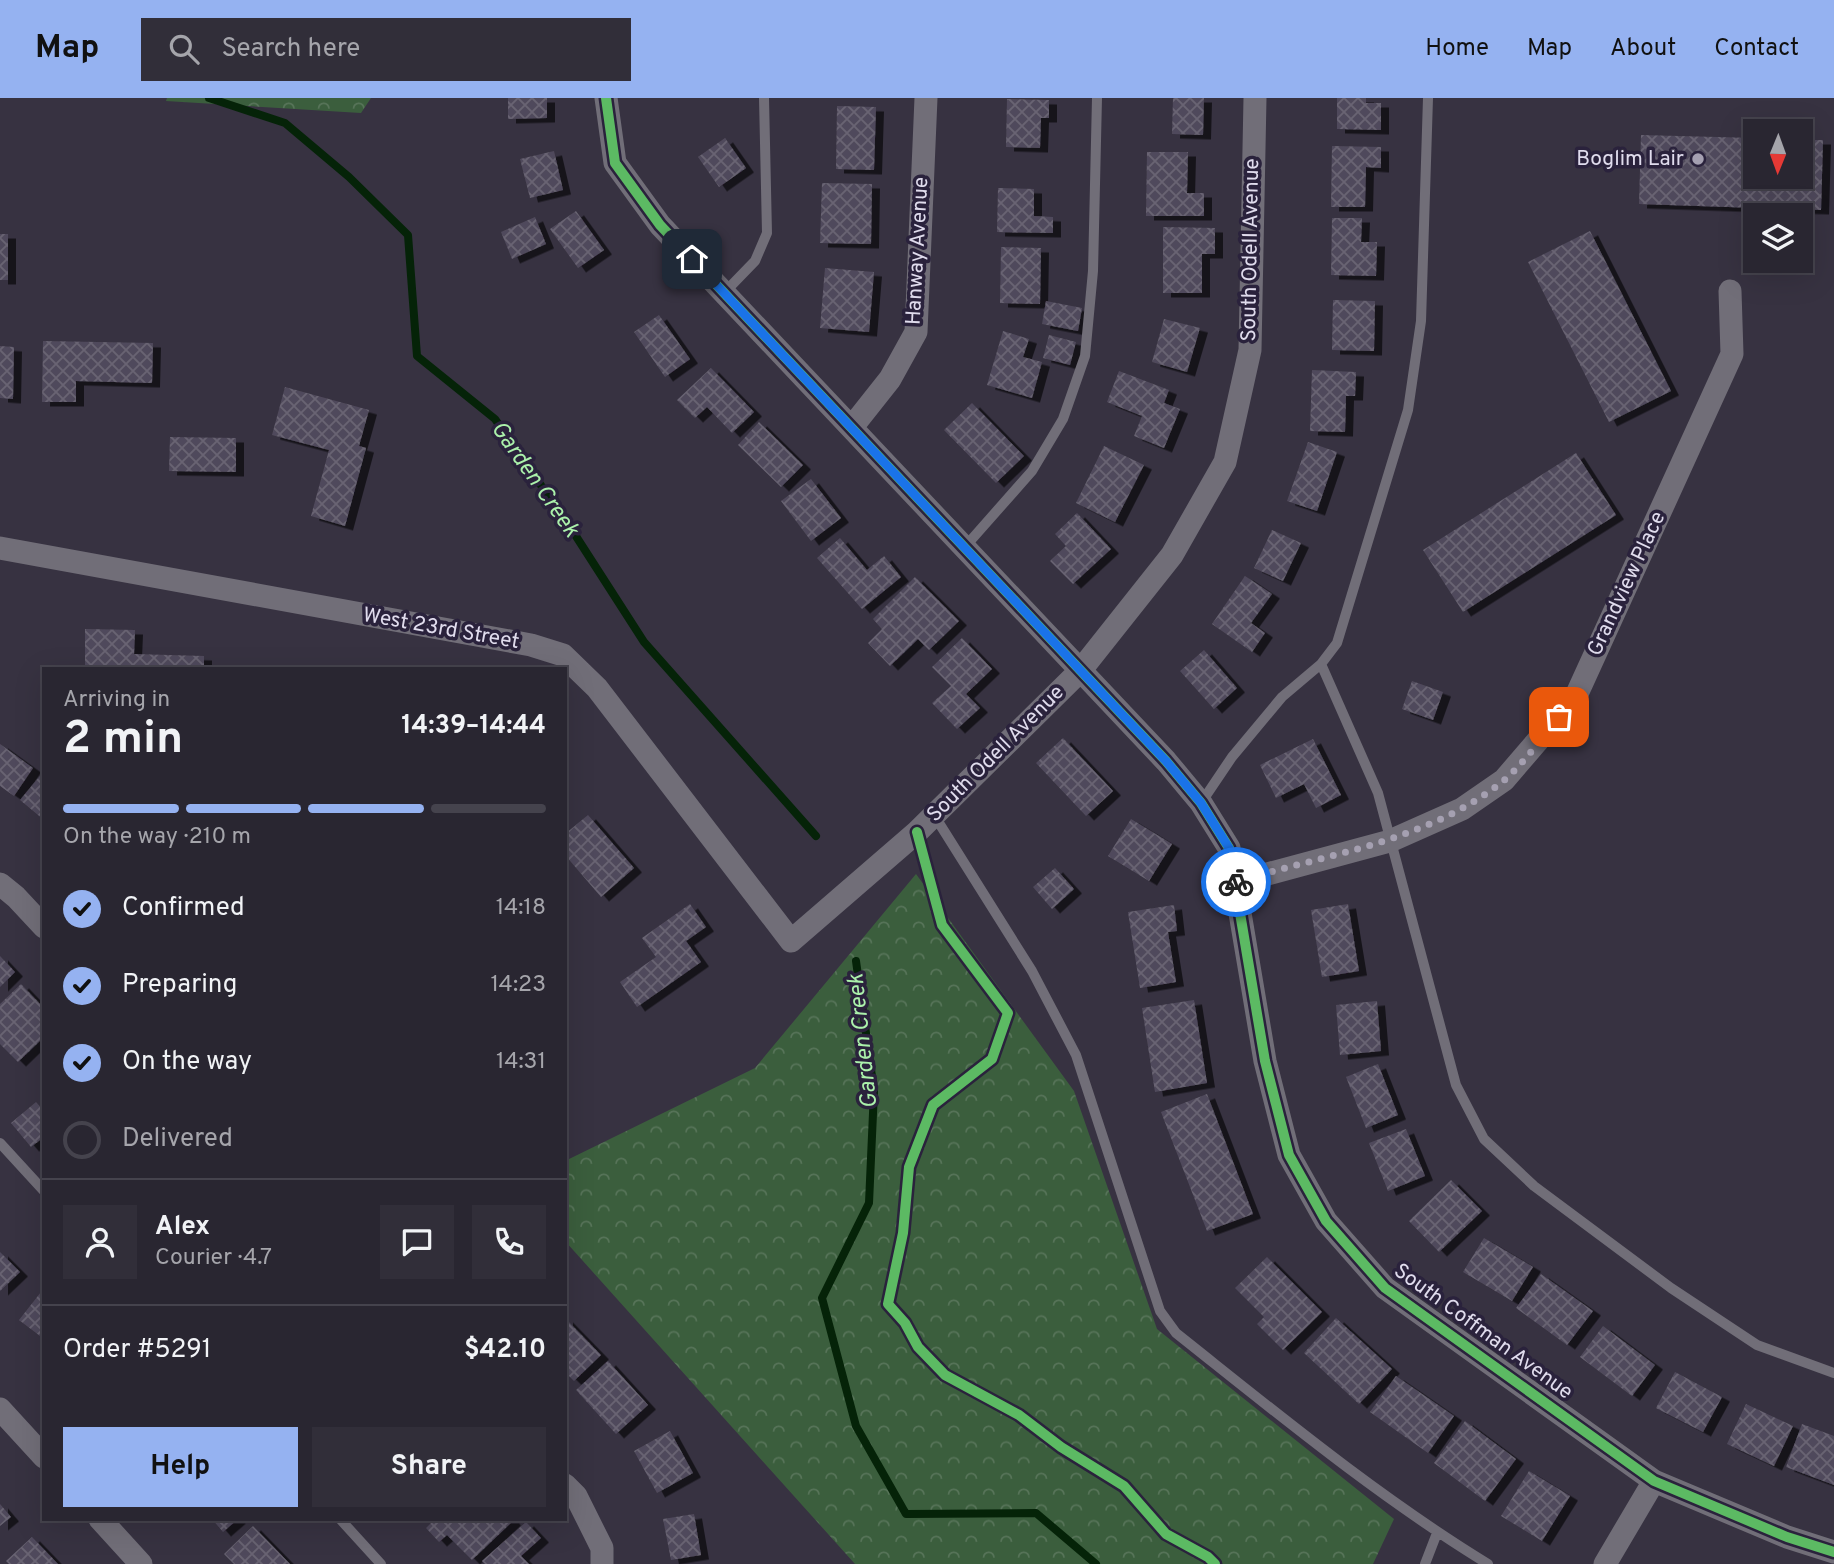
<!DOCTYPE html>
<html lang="en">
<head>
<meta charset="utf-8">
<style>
	:root { --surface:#292631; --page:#312e39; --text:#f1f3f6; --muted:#a5a5ab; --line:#45434d; --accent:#95b2f1 }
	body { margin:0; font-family:Overpass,sans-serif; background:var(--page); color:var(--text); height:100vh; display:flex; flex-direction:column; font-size:26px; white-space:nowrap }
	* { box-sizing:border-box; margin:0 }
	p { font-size:23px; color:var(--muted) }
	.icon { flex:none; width:38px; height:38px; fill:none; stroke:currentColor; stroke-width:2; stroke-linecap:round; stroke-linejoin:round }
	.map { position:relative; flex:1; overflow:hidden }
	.side { position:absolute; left:42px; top:569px; width:525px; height:854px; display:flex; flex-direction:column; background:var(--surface); border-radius:0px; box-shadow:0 7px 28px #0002,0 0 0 2px var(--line) }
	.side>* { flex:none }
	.needle { width:46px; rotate:181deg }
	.buttons { position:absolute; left:1743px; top:21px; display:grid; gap:14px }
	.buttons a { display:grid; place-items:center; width:70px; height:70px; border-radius:0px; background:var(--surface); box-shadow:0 7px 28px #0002,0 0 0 2px var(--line); font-size:35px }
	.pin { position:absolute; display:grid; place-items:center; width:60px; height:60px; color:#fff; margin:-30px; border-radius:14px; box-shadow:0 4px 10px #0006 }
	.courier { position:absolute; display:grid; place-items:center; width:70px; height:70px; margin:-35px; border:5px solid #1a73e8; border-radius:50%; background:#fff; color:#222; box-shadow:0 2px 9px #0007 }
	.headline em { font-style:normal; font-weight:700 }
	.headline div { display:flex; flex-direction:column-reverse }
	.headline { display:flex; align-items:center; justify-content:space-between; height:119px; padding:0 21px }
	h1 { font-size:46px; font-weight:700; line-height:52px }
	.bar { display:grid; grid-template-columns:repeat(4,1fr); gap:10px 7px; align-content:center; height:84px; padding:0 21px }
	.bar i { height:9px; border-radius:5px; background:var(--line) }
	.bar .active { background:var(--accent) }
	.bar p { grid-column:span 4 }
	.line { display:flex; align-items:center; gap:18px; padding:0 21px; border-top:2px solid var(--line) }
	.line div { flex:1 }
	.round { display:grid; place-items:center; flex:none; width:74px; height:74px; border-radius:0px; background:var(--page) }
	ol { padding:0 21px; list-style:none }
	li { display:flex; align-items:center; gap:21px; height:77px }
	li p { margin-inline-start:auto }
	li .icon { padding:7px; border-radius:50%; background:var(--accent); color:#111; stroke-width:4 }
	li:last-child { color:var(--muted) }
	li i { width:38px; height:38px; border:4px solid var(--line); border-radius:50% }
	.action { display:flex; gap:14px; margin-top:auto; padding:14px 21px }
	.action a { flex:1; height:80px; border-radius:0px; background:var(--accent); color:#111; font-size:28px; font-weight:700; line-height:80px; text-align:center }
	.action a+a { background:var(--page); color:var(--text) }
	header { display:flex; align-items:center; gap:42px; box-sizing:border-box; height:98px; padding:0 35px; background:var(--accent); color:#111 }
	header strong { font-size:33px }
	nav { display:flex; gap:38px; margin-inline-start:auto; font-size:24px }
	.search { width:490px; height:63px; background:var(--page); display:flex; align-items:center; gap:18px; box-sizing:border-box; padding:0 24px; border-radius:0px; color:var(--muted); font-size:26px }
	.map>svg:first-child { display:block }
	.forest { fill:url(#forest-crowns) }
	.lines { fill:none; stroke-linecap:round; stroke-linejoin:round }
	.stream { stroke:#052308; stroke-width:8 }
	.building { fill:url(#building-cross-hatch); filter:url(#shadow) }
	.service { stroke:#716e78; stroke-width:10 }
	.minor { stroke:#716e78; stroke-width:23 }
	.cycleway-casing { stroke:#2a223c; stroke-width:15 }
	.cycleway { stroke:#5cba63; stroke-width:10 }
	.done { stroke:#a5a0b1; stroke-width:7; stroke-dasharray:0 12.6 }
	.route { stroke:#1a73e8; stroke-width:9 }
	.poi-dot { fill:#a5a0b1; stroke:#2a223c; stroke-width:2.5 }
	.labels { text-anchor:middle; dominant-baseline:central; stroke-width:7; stroke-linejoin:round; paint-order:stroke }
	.poi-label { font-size:21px; fill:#e0dced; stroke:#2a223c; text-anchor:end }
	.street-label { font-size:21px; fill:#e0dced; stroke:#2a223c }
	.water-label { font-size:23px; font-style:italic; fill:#abf1ab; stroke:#2a223c }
</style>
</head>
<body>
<header>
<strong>Map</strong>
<div class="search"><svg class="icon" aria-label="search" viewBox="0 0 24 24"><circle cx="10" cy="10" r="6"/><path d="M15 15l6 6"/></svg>Search here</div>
<nav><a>Home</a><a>Map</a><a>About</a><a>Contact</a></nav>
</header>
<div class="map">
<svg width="1834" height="1466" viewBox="0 0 1834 1466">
	<defs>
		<pattern id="forest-crowns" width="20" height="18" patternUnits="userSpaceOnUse" patternTransform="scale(1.75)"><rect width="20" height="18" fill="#3b5e3d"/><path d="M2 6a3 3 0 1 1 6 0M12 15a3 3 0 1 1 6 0" fill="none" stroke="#577459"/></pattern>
		<pattern id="building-cross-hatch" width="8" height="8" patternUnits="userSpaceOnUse" patternTransform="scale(1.75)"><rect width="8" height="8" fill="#504a5b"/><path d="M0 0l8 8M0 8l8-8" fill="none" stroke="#696473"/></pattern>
		<filter id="shadow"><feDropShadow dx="8" dy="4.5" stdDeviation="0" flood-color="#0009"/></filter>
	</defs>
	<rect width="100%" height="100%" fill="#373241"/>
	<!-- forest -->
	<path class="forest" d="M 167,0 L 371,0 L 361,15 L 166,3 Z
		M 916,776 L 1074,993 L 1157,1231 L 1394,1421 L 1373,1466 L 855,1466 L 565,1143 L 565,1063 L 755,970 Z"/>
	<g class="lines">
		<!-- stream -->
		<path class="stream" d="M 209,0 L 285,25 L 349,79 L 408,137 L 417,258 L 495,321 L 572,432 L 644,544 L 816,738
			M 856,863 L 874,993 L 869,1105 L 822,1200 L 856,1328 L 906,1416 L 1036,1415 L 1096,1466"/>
	</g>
	<!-- building -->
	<path class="building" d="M 508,0 L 547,0 L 547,20 L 508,21 Z
		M 1173,0 L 1204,0 L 1203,37 L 1172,36 Z
		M 1337,0 L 1366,0 L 1366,5 L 1381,5 L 1381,32 L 1337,31 Z
		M 1007,1 L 1049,2 L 1049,20 L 1041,20 L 1040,50 L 1006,49 Z
		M 837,8 L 876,9 L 874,72 L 836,71 Z
		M 1641,37 L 1755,40 L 1755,79 L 1801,79 L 1801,42 L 1823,42 L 1821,112 L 1639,106 Z
		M 725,40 L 746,70 L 719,89 L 698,59 Z
		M 1332,48 L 1381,49 L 1381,70 L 1366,69 L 1365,109 L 1331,109 Z
		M 554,53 L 563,92 L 530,100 L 520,61 Z
		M 1147,54 L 1188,54 L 1187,95 L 1204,95 L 1204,118 L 1146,118 Z
		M 822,85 L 872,86 L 871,146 L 820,145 Z
		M 998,90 L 1034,91 L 1034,118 L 1053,119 L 1053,135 L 997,134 Z
		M 576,113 L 604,152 L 578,170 L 550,131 Z
		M 535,119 L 546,146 L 512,161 L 501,134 Z
		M 1332,120 L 1362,120 L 1361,144 L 1377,144 L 1376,178 L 1331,177 Z
		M 1163,129 L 1215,130 L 1215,156 L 1202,156 L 1202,195 L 1163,195 Z
		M 1590,133 L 1671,293 L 1609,324 L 1528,164 Z
		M 0,136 L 8,136 L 8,182 L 0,182 Z
		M 1001,149 L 1041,150 L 1040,206 L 1000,205 Z
		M 825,170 L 874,174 L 869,234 L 820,230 Z
		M 1333,202 L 1375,203 L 1374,253 L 1332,252 Z
		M 1046,203 L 1082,210 L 1078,233 L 1042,226 Z
		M 659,217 L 690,261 L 665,279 L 634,234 Z
		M 1164,221 L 1200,230 L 1187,274 L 1152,264 Z
		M 1003,233 L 1029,241 L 1023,259 L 1042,264 L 1032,300 L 987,287 Z
		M 1049,237 L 1076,244 L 1070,267 L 1043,260 Z
		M 43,243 L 153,245 L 152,285 L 76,283 L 76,304 L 42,304 Z
		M 0,248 L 14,249 L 13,301 L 0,300 Z
		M 711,270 L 754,314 L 732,335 L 707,309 L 695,320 L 677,302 Z
		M 1312,272 L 1356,274 L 1355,298 L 1346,298 L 1345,334 L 1310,333 Z
		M 1119,273 L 1169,292 L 1164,305 L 1180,311 L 1164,350 L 1134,338 L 1142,318 L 1107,304 Z
		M 285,289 L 369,312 L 359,348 L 366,350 L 345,428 L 311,418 L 329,352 L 272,337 Z
		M 972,305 L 1024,358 L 996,385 L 944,332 Z
		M 759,324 L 803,367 L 781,389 L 738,347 Z
		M 170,339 L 236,340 L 236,374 L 169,373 Z
		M 1308,344 L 1337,354 L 1317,413 L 1287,403 Z
		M 1104,348 L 1144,367 L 1115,424 L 1076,405 Z
		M 1576,355 L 1616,417 L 1463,514 L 1423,452 Z
		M 811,381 L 841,420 L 811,443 L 781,403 Z
		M 1077,415 L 1111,451 L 1073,486 L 1050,463 L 1066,448 L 1055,436 Z
		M 1272,432 L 1301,445 L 1283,483 L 1254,470 Z
		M 840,440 L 867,472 L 884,458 L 901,479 L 862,511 L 817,460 Z
		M 1245,478 L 1272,496 L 1251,525 L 1265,535 L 1252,554 L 1212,526 Z
		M 915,479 L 959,523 L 929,552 L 918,541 L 890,568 L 868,545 L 882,531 L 873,521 Z
		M 85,531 L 135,532 L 134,556 L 204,558 L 204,570 L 85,570 Z
		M 962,540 L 992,571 L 966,596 L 980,610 L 957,631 L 932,605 L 951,588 L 932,569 Z
		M 1204,552 L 1237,590 L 1214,611 L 1180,573 Z
		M 1412,583 L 1443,594 L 1433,622 L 1402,611 Z
		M 1063,640 L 1113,693 L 1086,718 L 1036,665 Z
		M 1313,641 L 1341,697 L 1316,710 L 1304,686 L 1276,700 L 1260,667 Z
		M 0,646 L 33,670 L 14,698 L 0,688 Z
		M 44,673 L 44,722 L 20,702 Z
		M 588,717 L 634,770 L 601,799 L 565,757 L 565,736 Z
		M 1131,721 L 1172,746 L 1149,783 L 1108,758 Z
		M 1055,770 L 1074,791 L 1052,811 L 1033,789 Z
		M 690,806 L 706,829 L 686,843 L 701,864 L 637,909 L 620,884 L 656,859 L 642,840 Z
		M 1348,806 L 1359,873 L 1322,879 L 1311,812 Z
		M 1174,807 L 1177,833 L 1168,834 L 1176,884 L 1140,890 L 1128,814 Z
		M 0,858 L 15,874 L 0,889 Z
		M 21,886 L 44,910 L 44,939 L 18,964 L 0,946 L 0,906 Z
		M 1194,902 L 1207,985 L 1155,994 L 1142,910 Z
		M 1377,903 L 1381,953 L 1340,957 L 1336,907 Z
		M 1378,966 L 1398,1017 L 1366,1030 L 1346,979 Z
		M 1207,996 L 1253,1116 L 1207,1133 L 1161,1014 Z
		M 36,1004 L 44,1013 L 44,1039 L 31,1049 L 11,1025 Z
		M 1406,1031 L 1425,1078 L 1388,1093 L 1369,1045 Z
		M 1451,1082 L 1482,1113 L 1439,1154 L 1409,1123 Z
		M 1484,1140 L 1533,1169 L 1512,1203 L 1463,1174 Z
		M 0,1154 L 20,1174 L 0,1193 Z
		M 1267,1159 L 1322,1214 L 1283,1252 L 1257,1226 L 1264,1219 L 1235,1190 Z
		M 1541,1176 L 1593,1213 L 1567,1247 L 1516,1210 Z
		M 41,1194 L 44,1196 L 44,1241 L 19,1222 Z
		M 565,1220 L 601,1257 L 574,1283 L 565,1274 Z
		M 1336,1220 L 1392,1271 L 1359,1306 L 1304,1255 Z
		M 1603,1228 L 1655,1267 L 1632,1298 L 1580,1259 Z
		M 608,1263 L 648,1307 L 616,1336 L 576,1292 Z
		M 1675,1274 L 1722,1299 L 1703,1334 L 1656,1310 Z
		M 1396,1278 L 1454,1318 L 1428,1355 L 1370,1314 Z
		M 1746,1306 L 1793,1328 L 1774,1368 L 1727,1346 Z
		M 1465,1323 L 1516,1361 L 1485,1403 L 1434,1365 Z
		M 1802,1326 L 1834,1338 L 1834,1387 L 1786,1369 Z
		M 670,1333 L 693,1375 L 657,1395 L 634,1353 Z
		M 1529,1373 L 1570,1398 L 1542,1443 L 1501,1418 Z
		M 0,1406 L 11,1419 L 0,1428 Z
		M 694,1416 L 701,1457 L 671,1462 L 663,1421 Z
		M 212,1421 L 238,1421 L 223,1434 Z
		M 435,1421 L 511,1421 L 513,1423 L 472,1462 L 447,1437 L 439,1444 L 426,1430 Z
		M 526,1424 L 541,1440 L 521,1458 L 529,1466 L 485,1466 L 482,1463 Z
		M 253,1428 L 290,1466 L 234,1466 L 224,1456 Z
		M 32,1439 L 58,1466 L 9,1466 L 6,1463 Z"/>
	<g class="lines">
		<!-- service -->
		<path class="service" d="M 724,195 L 755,163 L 767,135 L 764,0
			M 964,450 L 1032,373 L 1063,321 L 1085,258 L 1093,173 L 1097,0
			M 1321,566 L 1378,695 L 1456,987 L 1484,1041 L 1534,1088 L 1671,1190 L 1757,1247 L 1834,1275
			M 1201,705 L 1232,659 L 1282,599 L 1321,566 L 1337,545 L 1408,312 L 1421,223 L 1428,0
			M 934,717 L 1032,873 L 1076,957 L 1160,1213 L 1176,1235 C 1278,1316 1377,1398 1488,1466
			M 0,1045 L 44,1093
			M 340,1421 L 381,1466
			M 1425,1466 L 1437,1435"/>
		<!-- minor -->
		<path class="minor" d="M 606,0 L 615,65 L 660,127 L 1166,663 L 1201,705 L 1229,750 L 1265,963 L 1289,1057 L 1326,1123 L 1385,1190 L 1654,1383 L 1787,1439 L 1834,1454
			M 852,329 L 890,281 L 916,234 L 926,0
			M 0,450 L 531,547 L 563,557 L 597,590 L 791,843 L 917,734 L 1080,573 L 1172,457 L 1225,364 L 1250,252 L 1255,0
			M 1234,785 L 1390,743 L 1462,711 L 1504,682 L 1576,598 L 1732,256 L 1730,193
			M 0,786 L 16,799 L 44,829
			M 0,1311 L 44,1359
			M 565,1387 L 576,1398 L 602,1450 L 602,1466
			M 100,1421 L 141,1466
			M 1605,1466 L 1654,1383"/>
		<defs>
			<path id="cycleway" d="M 606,0 L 615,65 L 660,127 L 1166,663 L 1201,705 L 1229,750 L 1265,963 L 1289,1057 L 1326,1123 L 1385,1190 L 1654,1383 L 1787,1439 L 1834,1454
				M 917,734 L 942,827 L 1008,915 L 992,961 L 933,1007 L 909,1069 L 903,1135 L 888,1206 L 905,1225 L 918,1249 L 945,1277 L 1019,1317 L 1061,1349 L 1124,1388 L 1166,1436 L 1208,1459 L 1215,1466"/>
		</defs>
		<!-- cycleway casing -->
		<use href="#cycleway" class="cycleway-casing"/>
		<!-- cycleway -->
		<use href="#cycleway" class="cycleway"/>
	</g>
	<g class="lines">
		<!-- done -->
		<path class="done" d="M 1236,784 C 1326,756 1426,744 1502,684 C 1524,666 1541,640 1559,619"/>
		<!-- route -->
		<path class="route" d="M 692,161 L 1166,663 L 1201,705 L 1229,750 L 1234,785 L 1236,784"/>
	</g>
	<!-- markers -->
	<circle class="poi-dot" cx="1698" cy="61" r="7"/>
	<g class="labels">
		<!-- poi labels -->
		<g class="poi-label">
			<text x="1684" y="61">Boglim Lair</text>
		</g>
		<!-- street labels -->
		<g class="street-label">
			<text transform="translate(1251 152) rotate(-89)">South Odell Avenue</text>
			<text transform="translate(918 153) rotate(-87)">Hanway Avenue</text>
			<text transform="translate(1627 486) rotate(-65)">Grandview Place</text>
			<text transform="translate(441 531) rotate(10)">West 23rd Street</text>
			<text transform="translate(996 656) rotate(-45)">South Odell Avenue</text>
			<text transform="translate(1483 1234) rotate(36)">South Coffman Avenue</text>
		</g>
		<!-- water labels -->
		<g class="water-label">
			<text transform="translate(534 382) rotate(55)">Garden Creek</text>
			<text transform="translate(864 943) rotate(-96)">Garden Creek</text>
		</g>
	</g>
</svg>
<div class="buttons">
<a><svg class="needle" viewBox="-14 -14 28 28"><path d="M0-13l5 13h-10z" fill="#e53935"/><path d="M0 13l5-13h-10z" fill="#a5a5ab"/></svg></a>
<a><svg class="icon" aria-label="layers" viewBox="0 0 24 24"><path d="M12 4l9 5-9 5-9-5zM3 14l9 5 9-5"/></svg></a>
</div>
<div class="pin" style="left:1559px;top:619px;background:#ea580c"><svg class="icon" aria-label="bag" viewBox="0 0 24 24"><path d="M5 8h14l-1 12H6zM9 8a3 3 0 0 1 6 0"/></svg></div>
<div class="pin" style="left:692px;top:161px;background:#1f2937"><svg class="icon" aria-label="home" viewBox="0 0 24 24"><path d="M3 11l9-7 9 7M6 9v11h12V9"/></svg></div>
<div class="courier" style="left:1236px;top:784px"><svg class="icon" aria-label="bike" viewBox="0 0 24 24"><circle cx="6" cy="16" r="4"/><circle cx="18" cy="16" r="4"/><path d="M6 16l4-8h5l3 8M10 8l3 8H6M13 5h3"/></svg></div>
<section class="side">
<div class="headline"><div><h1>2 min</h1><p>Arriving in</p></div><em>14:39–14:44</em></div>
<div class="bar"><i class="active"></i><i class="active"></i><i class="active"></i><i></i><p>On the way · 210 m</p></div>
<ol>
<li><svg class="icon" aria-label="check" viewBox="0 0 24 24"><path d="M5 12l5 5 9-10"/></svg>Confirmed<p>14:18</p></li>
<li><svg class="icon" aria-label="check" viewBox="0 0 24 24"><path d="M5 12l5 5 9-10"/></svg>Preparing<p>14:23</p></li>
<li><svg class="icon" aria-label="check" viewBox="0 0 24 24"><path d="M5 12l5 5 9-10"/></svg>On the way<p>14:31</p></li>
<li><i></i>Delivered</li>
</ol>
<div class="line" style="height:126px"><a class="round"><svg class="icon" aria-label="person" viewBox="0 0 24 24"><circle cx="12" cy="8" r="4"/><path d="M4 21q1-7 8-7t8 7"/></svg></a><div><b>Alex</b><p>Courier · 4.7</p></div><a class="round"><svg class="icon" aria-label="chat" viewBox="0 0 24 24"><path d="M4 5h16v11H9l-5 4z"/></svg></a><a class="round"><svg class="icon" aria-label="phone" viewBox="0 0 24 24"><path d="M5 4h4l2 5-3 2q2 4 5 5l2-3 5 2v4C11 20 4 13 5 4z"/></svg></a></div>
<div class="line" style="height:91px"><div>Order #5291</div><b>$42.10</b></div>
<div class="action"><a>Help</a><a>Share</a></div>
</section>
</div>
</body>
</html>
